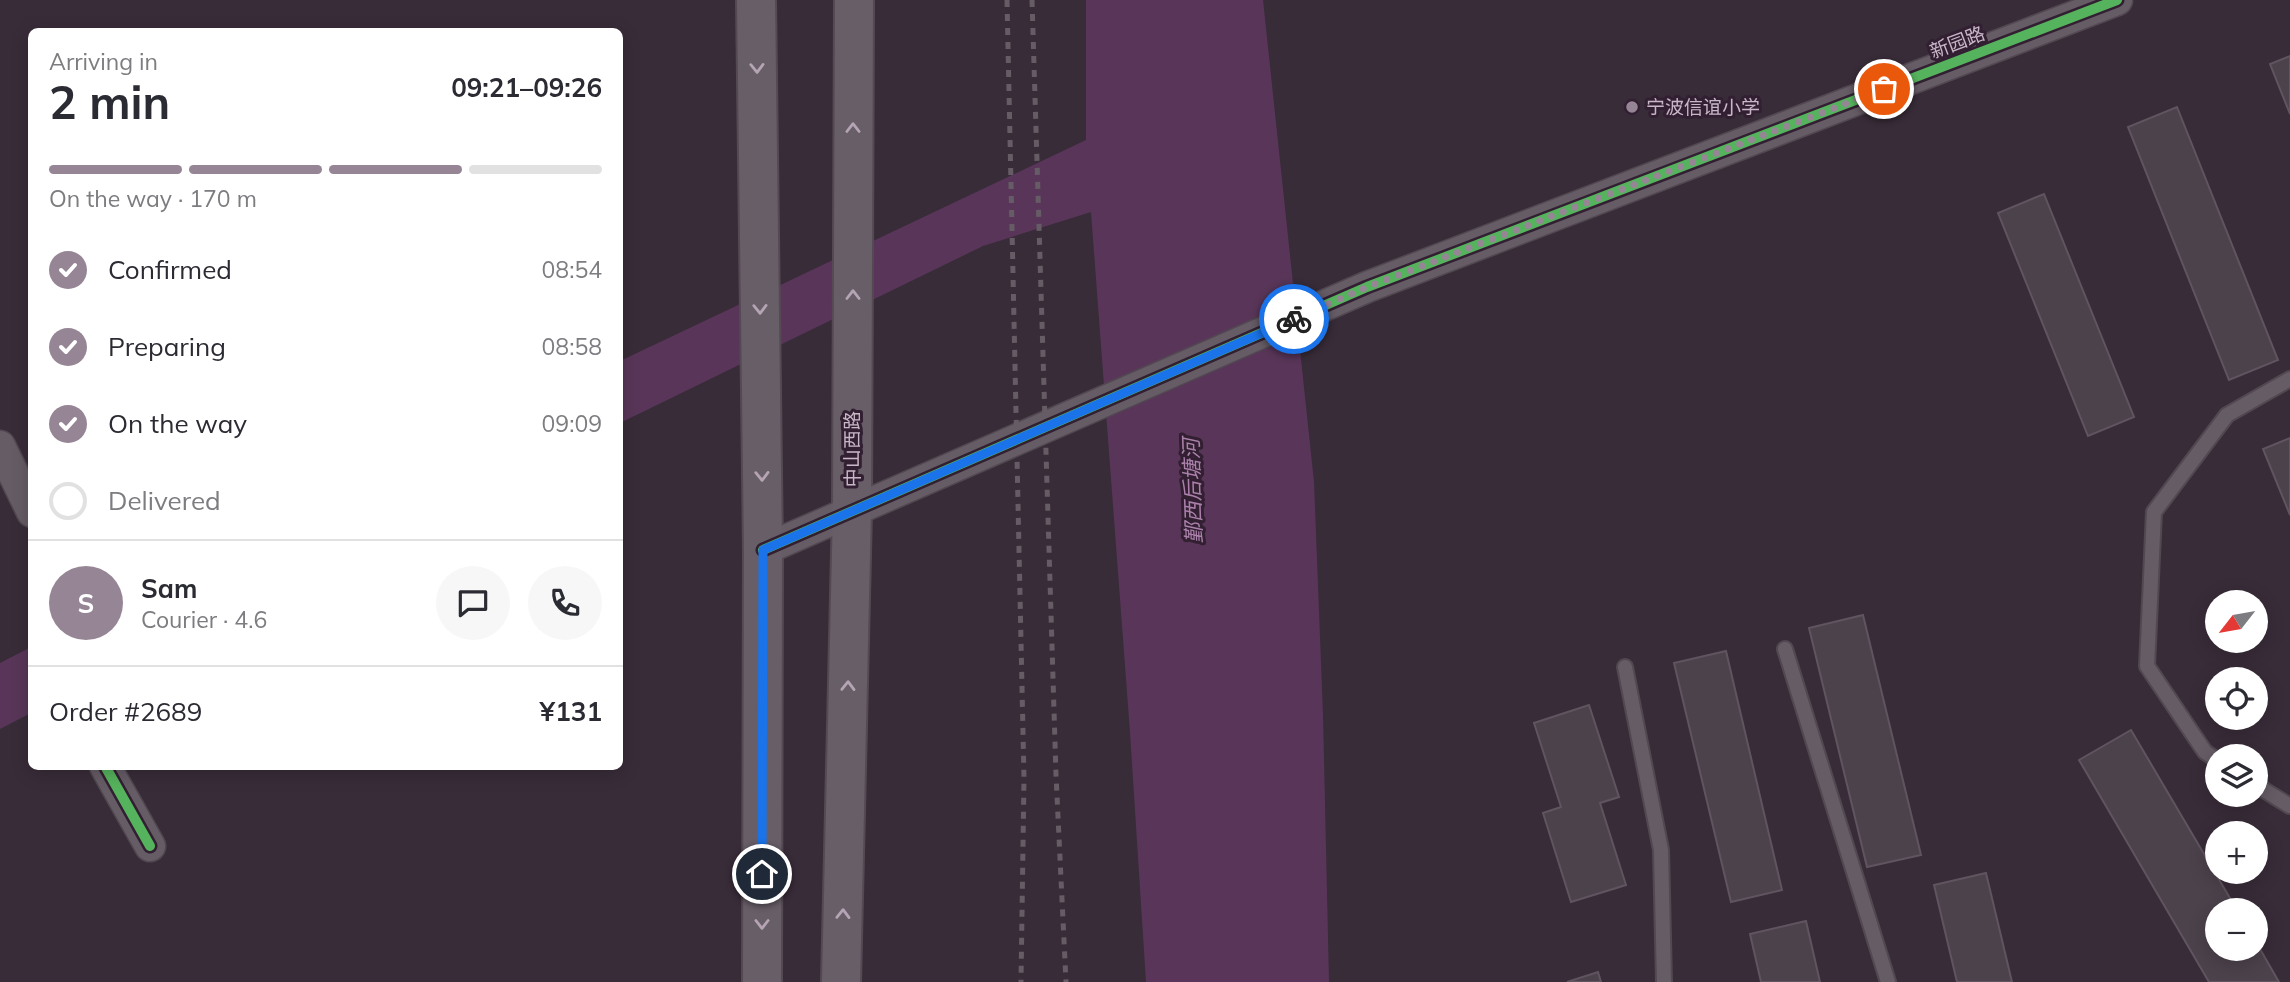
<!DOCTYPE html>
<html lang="en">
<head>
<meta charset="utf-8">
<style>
	:root { --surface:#fff; --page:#f7f7f7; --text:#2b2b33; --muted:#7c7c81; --line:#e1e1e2; --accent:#968695 }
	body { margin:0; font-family:Mulish,"Noto Sans SC",sans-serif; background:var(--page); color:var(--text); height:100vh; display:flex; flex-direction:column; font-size:26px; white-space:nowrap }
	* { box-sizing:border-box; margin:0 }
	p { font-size:23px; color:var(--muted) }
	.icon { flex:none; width:38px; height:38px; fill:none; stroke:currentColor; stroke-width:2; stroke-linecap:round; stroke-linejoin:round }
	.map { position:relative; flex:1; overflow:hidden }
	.sheet { position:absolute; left:28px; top:28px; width:595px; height:742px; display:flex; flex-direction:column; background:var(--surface); border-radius:10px; box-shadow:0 4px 18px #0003 }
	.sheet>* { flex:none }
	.needle { width:46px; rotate:239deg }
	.tools { position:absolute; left:2205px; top:590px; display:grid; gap:14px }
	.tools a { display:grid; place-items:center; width:63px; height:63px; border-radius:50%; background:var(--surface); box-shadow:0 4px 18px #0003; font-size:35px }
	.pin { position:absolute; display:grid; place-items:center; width:60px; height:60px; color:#fff; margin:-30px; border:4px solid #fff; border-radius:50%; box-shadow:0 2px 7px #0007 }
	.courier { position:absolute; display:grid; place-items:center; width:70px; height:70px; margin:-35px; border:5px solid #1a73e8; border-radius:50%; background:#fff; color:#222; box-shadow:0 2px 9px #0007 }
	.head em { font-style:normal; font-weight:700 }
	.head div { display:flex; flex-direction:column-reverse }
	.head { display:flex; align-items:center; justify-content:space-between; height:119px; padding:0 21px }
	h1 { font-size:46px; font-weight:700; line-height:52px }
	.bar { display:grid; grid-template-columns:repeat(4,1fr); gap:10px 7px; align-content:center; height:84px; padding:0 21px }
	.bar i { height:9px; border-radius:5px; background:var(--line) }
	.bar .active { background:var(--accent) }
	.bar p { grid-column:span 4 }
	.line { display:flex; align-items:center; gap:18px; padding:0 21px; border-top:2px solid var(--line) }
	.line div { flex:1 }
	.round { display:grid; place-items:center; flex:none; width:74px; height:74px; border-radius:37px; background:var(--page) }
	ol { padding:0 21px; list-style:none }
	li { display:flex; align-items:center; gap:21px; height:77px }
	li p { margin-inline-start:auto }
	li .icon { padding:7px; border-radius:50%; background:var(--accent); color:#fff; stroke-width:4 }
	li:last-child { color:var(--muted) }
	li i { width:38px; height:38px; border:4px solid var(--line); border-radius:50% }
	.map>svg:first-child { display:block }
	.water { fill:#593659 }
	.building { fill:#4c424c; stroke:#5f545f; stroke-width:2 }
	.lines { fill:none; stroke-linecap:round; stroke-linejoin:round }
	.lane-casing { stroke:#514851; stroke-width:18 }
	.street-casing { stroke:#514851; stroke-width:33 }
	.primary-casing { stroke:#554a54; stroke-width:42 }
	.lane { stroke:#665c66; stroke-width:14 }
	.street { stroke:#665c66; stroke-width:30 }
	.primary { stroke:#685e68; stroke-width:38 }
	.rail { stroke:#665c65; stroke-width:5; stroke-dasharray:7 7; stroke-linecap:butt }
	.cycleway-casing { stroke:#322032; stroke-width:15 }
	.cycleway { stroke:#56b35d; stroke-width:10 }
	.oneway { stroke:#b5a5b4 }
	.done { stroke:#968695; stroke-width:7; stroke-dasharray:0 12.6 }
	.route { stroke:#1a73e8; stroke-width:9 }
	.poi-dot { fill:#968695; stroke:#322032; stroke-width:2.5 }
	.labels { text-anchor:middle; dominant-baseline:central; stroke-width:6; stroke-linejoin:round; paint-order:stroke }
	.street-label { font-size:19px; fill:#c8b7c7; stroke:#322032 }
	.poi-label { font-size:19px; fill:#c8b7c7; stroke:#322032; text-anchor:start }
	.water-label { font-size:21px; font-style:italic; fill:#ac81ac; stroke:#322032 }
</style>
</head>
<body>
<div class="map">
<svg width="2290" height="982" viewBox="0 0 2290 982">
	<rect width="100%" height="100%" fill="#382c38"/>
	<!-- water -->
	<path class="water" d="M 1086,0 L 1263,0 L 1314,482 L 1323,715 L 1329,982 L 1146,982 L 1130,732 L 1091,212 L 983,246 L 620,423 L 620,361 L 1086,140 Z
		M 31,647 L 31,713 L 0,729 L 0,663 Z"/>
	<!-- building -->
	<path class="building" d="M 2290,56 L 2290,114 L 2270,64 Z
		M 2177,107 L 2278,360 L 2229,380 L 2128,127 Z
		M 2044,194 L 2134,417 L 2088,436 L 1998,213 Z
		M 2290,438 L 2290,515 L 2263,449 Z
		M 1863,615 L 1921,855 L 1867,867 L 1809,628 Z
		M 1726,651 L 1782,890 L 1731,902 L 1674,663 Z
		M 1589,705 L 1619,797 L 1600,803 L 1626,885 L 1571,902 L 1543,813 L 1561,807 L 1534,723 Z
		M 2131,730 L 2237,910 L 2217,910 L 2217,948 L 2256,948 L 2256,942 L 2279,982 L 2209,982 L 2079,760 Z
		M 1986,873 L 2012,982 L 1957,982 L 1934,885 Z
		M 1806,921 L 1820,982 L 1761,982 L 1750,934 Z
		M 1598,972 L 1601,982 L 1567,982 Z"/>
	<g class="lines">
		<defs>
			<path id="lane" d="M 1785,649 L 1888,982
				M 1625,667 L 1661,850 L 1664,982
				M 2217,760 L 2205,752 L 2147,666 L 2154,512 L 2227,415 L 2290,379
				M 2256,785 L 2290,806"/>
			<path id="street" d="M 0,446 L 32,512
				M 763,550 L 1367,287 L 2117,0
				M 105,766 L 150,846"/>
			<path id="primary" d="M 756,0 L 763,550 L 762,982
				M 841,982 L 852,511 L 854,0"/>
		</defs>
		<!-- lane casing -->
		<use href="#lane" class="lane-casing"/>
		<!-- street casing -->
		<use href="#street" class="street-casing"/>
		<!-- primary casing -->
		<use href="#primary" class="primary-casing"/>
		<!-- lane -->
		<use href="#lane" class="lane"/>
		<!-- street -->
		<use href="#street" class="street"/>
		<!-- primary -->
		<use href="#primary" class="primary"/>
		<!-- rail -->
		<path class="rail" d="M 1007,0 L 1024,778 L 1021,982
			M 1032,0 L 1056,775 L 1066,982"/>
		<defs>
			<path id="cycleway" d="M 763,550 L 1367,287 L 2117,0
				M 105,766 L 150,846"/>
		</defs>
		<!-- cycleway casing -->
		<use href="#cycleway" class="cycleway-casing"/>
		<!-- cycleway -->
		<use href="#cycleway" class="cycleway"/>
	</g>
	<!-- one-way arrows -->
	<defs><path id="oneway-chevron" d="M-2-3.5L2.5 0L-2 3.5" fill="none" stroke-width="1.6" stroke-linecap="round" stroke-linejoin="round" transform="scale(1.75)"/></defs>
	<g class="oneway">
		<use href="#oneway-chevron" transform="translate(757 68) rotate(89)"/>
		<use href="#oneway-chevron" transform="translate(853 128) rotate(-90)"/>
		<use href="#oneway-chevron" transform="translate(853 295) rotate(-90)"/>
		<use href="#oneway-chevron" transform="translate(760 309) rotate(89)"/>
		<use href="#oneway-chevron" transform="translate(762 476) rotate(89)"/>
		<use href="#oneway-chevron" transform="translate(848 686) rotate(-89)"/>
		<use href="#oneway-chevron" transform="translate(843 914) rotate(-89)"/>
		<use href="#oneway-chevron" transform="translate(762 924) rotate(90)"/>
	</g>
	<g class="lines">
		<!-- done -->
		<path class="done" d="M 1294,319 L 1367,287 L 1884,89"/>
		<!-- route -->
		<path class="route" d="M 762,874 L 763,550 L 1294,319"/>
	</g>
	<!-- markers -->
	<circle class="poi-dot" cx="1632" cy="107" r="7"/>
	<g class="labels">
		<!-- street labels -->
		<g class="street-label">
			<text transform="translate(1957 42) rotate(-21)">新园路</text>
			<text transform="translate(852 449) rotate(-90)">中山西路</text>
		</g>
		<!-- poi labels -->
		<g class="poi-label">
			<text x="1646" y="107">宁波信谊小学</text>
		</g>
		<!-- water labels -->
		<g class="water-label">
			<text transform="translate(1192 491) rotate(-92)">鄞西后塘河</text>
		</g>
	</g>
</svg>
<div class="tools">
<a><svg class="needle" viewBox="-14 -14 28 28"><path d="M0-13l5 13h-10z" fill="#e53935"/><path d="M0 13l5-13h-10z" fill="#7c7c81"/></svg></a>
<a><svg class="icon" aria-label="locate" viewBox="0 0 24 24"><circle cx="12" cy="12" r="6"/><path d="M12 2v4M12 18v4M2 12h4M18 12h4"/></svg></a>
<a><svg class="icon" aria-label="layers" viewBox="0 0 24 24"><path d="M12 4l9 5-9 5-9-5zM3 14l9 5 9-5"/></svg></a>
<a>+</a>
<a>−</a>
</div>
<div class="pin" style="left:1884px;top:89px;background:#ea580c"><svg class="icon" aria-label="bag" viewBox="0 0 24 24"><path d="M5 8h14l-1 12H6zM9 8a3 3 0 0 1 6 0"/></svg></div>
<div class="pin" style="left:762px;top:874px;background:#1f2937"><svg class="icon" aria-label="home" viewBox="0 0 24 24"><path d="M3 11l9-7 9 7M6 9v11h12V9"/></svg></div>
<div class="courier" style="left:1294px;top:319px"><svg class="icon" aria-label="bike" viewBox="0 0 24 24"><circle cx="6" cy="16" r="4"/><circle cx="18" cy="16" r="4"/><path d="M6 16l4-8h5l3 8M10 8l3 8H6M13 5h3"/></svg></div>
<section class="sheet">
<div class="head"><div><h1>2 min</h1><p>Arriving in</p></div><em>09:21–09:26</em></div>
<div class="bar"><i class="active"></i><i class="active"></i><i class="active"></i><i></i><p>On the way · 170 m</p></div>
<ol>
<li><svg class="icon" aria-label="check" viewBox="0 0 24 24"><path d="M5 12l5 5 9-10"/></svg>Confirmed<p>08:54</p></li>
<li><svg class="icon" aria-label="check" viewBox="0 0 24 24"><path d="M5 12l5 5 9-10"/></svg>Preparing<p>08:58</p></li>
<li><svg class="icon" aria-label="check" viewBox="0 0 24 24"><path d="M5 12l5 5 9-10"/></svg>On the way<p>09:09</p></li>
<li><i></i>Delivered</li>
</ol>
<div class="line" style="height:126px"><b class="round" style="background:var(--accent);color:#fff">S</b><div><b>Sam</b><p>Courier · 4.6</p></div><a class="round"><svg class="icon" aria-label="chat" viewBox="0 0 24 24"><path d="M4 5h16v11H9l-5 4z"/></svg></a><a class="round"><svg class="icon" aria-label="phone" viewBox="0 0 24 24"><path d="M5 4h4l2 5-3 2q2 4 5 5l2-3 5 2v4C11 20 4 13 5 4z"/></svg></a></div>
<div class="line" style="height:91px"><div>Order #2689</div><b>¥131</b></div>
</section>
</div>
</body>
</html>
